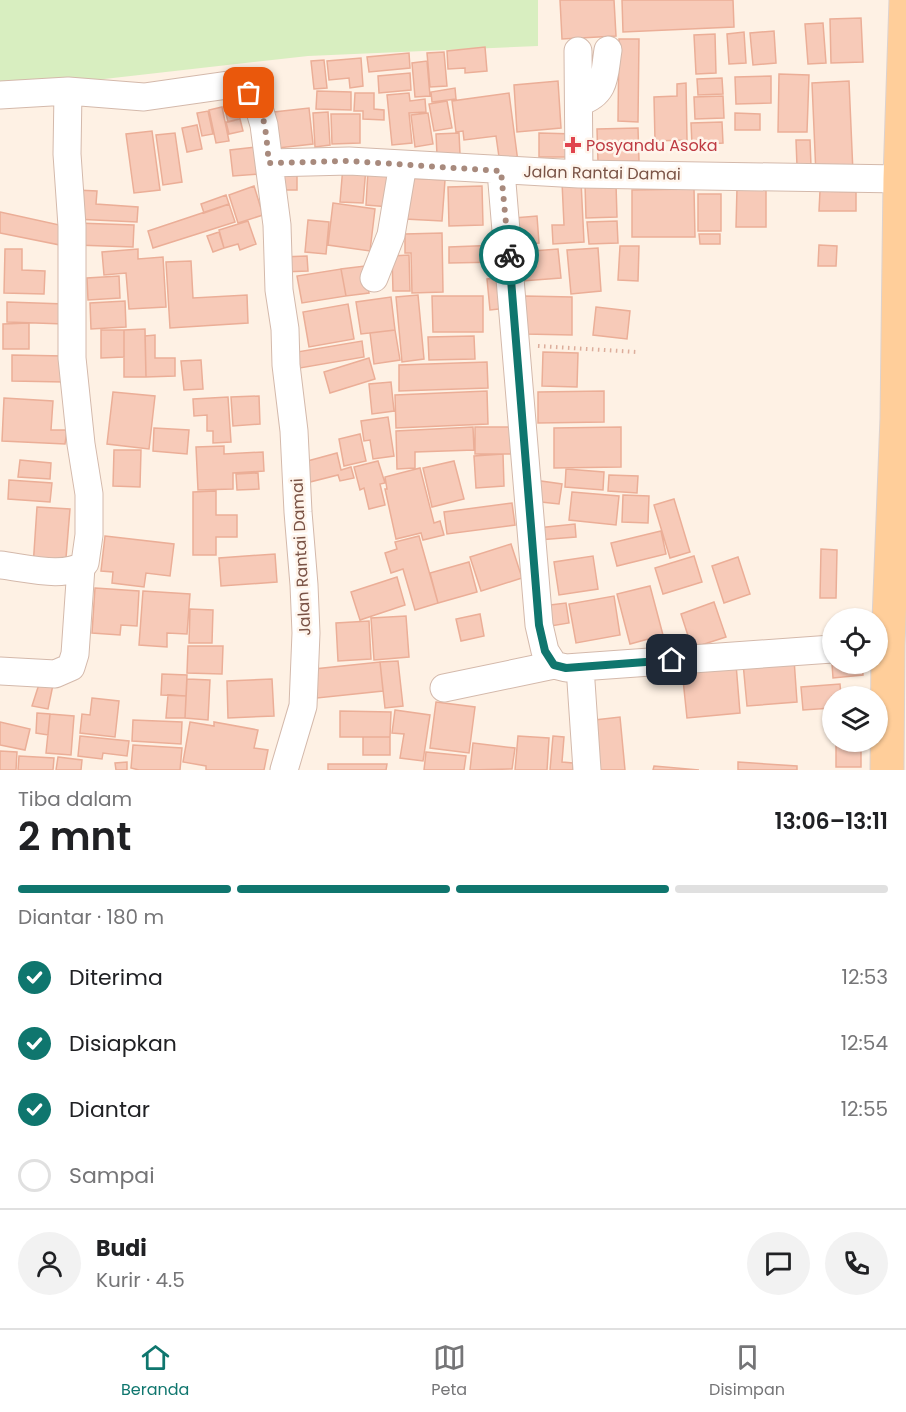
<!DOCTYPE html>
<html lang="id">
<head>
<meta charset="utf-8">
<style>
	:root { --surface:#fff; --page:#f2f2f2; --text:#202124; --muted:#757577; --line:#e0e0e0; --accent:#0f766e }
	body { margin:0; font-family:Poppins,sans-serif; background:var(--page); color:var(--text); height:100vh; display:flex; flex-direction:column; font-size:22px; white-space:nowrap }
	* { box-sizing:border-box; margin:0 }
	p { font-size:20px; color:var(--muted) }
	.icon { flex:none; width:33px; height:33px; fill:none; stroke:currentColor; stroke-width:2; stroke-linecap:round; stroke-linejoin:round }
	.map { position:relative; height:770px; overflow:hidden }
	.sheet { display:flex; flex-direction:column; background:var(--surface); flex:1 }
	.sheet>* { flex:none }
	.buttons { position:absolute; left:822px; top:608px; display:grid; gap:12px }
	.buttons a { display:grid; place-items:center; width:66px; height:66px; border-radius:50%; background:var(--surface); box-shadow:0 2px 4px #0004; font-size:30px }
	.pin { position:absolute; display:grid; place-items:center; width:51px; height:51px; color:#fff; margin:-26px; border-radius:12px; box-shadow:0 3px 9px #0006 }
	.courier { position:absolute; display:grid; place-items:center; width:60px; height:60px; margin:-30px; border:4px solid #0f766e; border-radius:50%; background:#fff; color:#222; box-shadow:0 2px 8px #0007 }
	.headline em { font-style:normal; font-weight:600 }
	.headline div { display:flex; flex-direction:column-reverse }
	.headline { display:flex; align-items:center; justify-content:space-between; height:102px; padding:0 18px }
	h1 { font-size:39px; font-weight:600; line-height:45px }
	.bar { display:grid; grid-template-columns:repeat(4,1fr); gap:9px 6px; align-content:center; height:72px; padding:0 18px }
	.bar i { height:8px; border-radius:4px; background:var(--line) }
	.bar .active { background:var(--accent) }
	.bar p { grid-column:span 4 }
	.line { display:flex; align-items:center; gap:15px; padding:0 18px; border-top:2px solid var(--line) }
	.line div { flex:1 }
	.round { display:grid; place-items:center; flex:none; width:63px; height:63px; border-radius:32px; background:var(--page) }
	ol { padding:0 18px; list-style:none }
	li { display:flex; align-items:center; gap:18px; height:66px }
	li p { margin-inline-start:auto }
	li .icon { padding:6px; border-radius:50%; background:var(--accent); color:#fff; stroke-width:4 }
	li:last-child { color:var(--muted) }
	li i { width:33px; height:33px; border:3px solid var(--line); border-radius:50% }
	.dock { display:flex; justify-content:space-around; align-items:center; height:84px; border-top:2px solid var(--line); background:var(--surface); font-size:16px; color:var(--muted) }
	.dock a { display:grid; justify-items:center; gap:3px }
	.dock .active { color:var(--accent) }
	.map>svg:first-child { display:block }
	.green { fill:#d8eec0 }
	.building { fill:#f7cab8; stroke:#ebae97; stroke-width:1.5 }
	.lines { fill:none; stroke-linecap:round; stroke-linejoin:round }
	.minor-casing { stroke:#d4b9ab; stroke-width:29 }
	.major-casing { stroke:#dcd2cf; stroke-width:35 }
	.path { stroke:#dcad9b; stroke-width:4; stroke-dasharray:1.5 4.5; stroke-linecap:butt }
	.minor { stroke:#fff; stroke-width:27 }
	.major { stroke:#ffce9a; stroke-width:33 }
	.done { stroke:#a88a7d; stroke-width:6; stroke-dasharray:0 10.8 }
	.route { stroke:#0f766e; stroke-width:8 }
	.health-dot { fill:#e0444e; stroke:#fff5ec; stroke-width:2 }
	.labels { text-anchor:middle; dominant-baseline:central; stroke-width:5; stroke-linejoin:round; paint-order:stroke }
	.health-label { font-size:16px; fill:#be3a42; stroke:#fff5ec; text-anchor:start }
	.street-label { font-size:16px; fill:#7a5346; stroke:#fff5ec }
</style>
</head>
<body>
<div class="map">
<svg width="906" height="770" viewBox="0 0 906 770">
	<rect width="100%" height="100%" fill="#fef1e4"/>
	<!-- green -->
	<path class="green" d="M 0,0 L 538,0 L 538,46 L 308,56 L 69,83 L 0,88 Z"/>
	<!-- building -->
	<path class="building" d="M 560,0 L 614,0 L 616,36 L 562,39 Z
		M 622,0 L 733,0 L 734,27 L 623,32 Z
		M 861,18 L 863,62 L 831,63 L 830,19 Z
		M 823,23 L 826,63 L 808,64 L 805,24 Z
		M 774,31 L 776,63 L 753,65 L 750,33 Z
		M 744,32 L 746,63 L 729,64 L 727,34 Z
		M 715,34 L 716,73 L 696,74 L 694,35 Z
		M 619,39 L 639,39 L 638,122 L 618,121 Z
		M 485,47 L 487,71 L 465,73 L 465,68 L 448,69 L 447,51 Z
		M 444,52 L 447,86 L 430,87 L 427,53 Z
		M 409,53 L 410,68 L 369,72 L 367,57 Z
		M 361,58 L 363,86 L 350,88 L 349,78 L 329,80 L 327,61 Z
		M 324,60 L 327,88 L 314,89 L 311,61 Z
		M 427,61 L 430,96 L 415,97 L 412,63 Z
		M 410,73 L 411,90 L 379,93 L 378,76 Z
		M 779,74 L 809,75 L 807,132 L 778,132 Z
		M 771,76 L 771,103 L 736,104 L 735,77 Z
		M 722,78 L 723,94 L 698,95 L 697,79 Z
		M 558,81 L 561,128 L 517,132 L 514,85 Z
		M 849,81 L 853,173 L 816,175 L 812,83 Z
		M 686,83 L 687,140 L 655,141 L 654,97 L 677,96 L 677,84 Z
		M 455,88 L 456,99 L 432,102 L 431,92 Z
		M 317,91 L 351,92 L 351,110 L 316,109 Z
		M 355,93 L 374,93 L 374,109 L 384,110 L 384,120 L 363,119 L 363,111 L 354,111 Z
		M 409,93 L 410,101 L 425,99 L 426,112 L 409,113 L 412,143 L 392,145 L 387,95 Z
		M 509,93 L 518,162 L 500,164 L 496,136 L 464,140 L 463,131 L 456,132 L 452,101 Z
		M 723,96 L 724,118 L 695,119 L 694,97 Z
		M 447,101 L 452,128 L 434,131 L 429,104 Z
		M 237,102 L 240,119 L 228,122 L 224,105 Z
		M 222,107 L 229,141 L 216,143 L 209,110 Z
		M 309,108 L 313,144 L 278,148 L 274,112 Z
		M 208,111 L 213,134 L 202,136 L 197,113 Z
		M 328,112 L 330,145 L 315,147 L 313,113 Z
		M 428,113 L 433,144 L 415,147 L 411,115 Z
		M 735,113 L 760,114 L 760,130 L 735,130 Z
		M 331,114 L 360,114 L 360,143 L 332,144 Z
		M 240,119 L 243,131 L 229,134 L 226,122 Z
		M 722,122 L 723,143 L 692,145 L 691,123 Z
		M 197,125 L 202,149 L 187,152 L 182,128 Z
		M 638,128 L 639,161 L 598,162 L 597,129 Z
		M 152,131 L 160,190 L 134,193 L 126,134 Z
		M 175,133 L 182,182 L 163,185 L 156,135 Z
		M 459,133 L 460,154 L 437,155 L 436,134 Z
		M 539,133 L 576,134 L 576,157 L 539,157 Z
		M 796,140 L 810,140 L 811,166 L 797,166 Z
		M 257,147 L 259,174 L 233,176 L 230,150 Z
		M 343,166 L 366,168 L 363,203 L 340,202 Z
		M 280,169 L 297,169 L 297,190 L 281,190 Z
		M 368,170 L 393,172 L 390,207 L 366,205 Z
		M 407,178 L 445,180 L 442,221 L 405,219 Z
		M 581,181 L 584,242 L 553,244 L 552,225 L 564,225 L 562,182 Z
		M 585,184 L 616,184 L 617,217 L 586,218 Z
		M 254,186 L 263,215 L 238,223 L 229,195 Z
		M 482,186 L 483,225 L 449,226 L 448,187 Z
		M 737,188 L 766,188 L 766,227 L 736,227 Z
		M 694,189 L 695,237 L 632,237 L 632,190 Z
		M 76,190 L 97,191 L 96,204 L 138,207 L 137,222 L 74,219 Z
		M 820,191 L 856,192 L 856,211 L 819,211 Z
		M 698,194 L 721,194 L 721,231 L 698,231 Z
		M 226,195 L 229,204 L 204,213 L 201,204 Z
		M 333,203 L 375,209 L 370,251 L 328,245 Z
		M 229,204 L 235,222 L 153,248 L 148,231 Z
		M 0,212 L 64,226 L 60,245 L 0,233 Z
		M 537,216 L 539,243 L 516,245 L 514,218 Z
		M 308,220 L 329,222 L 326,254 L 305,252 Z
		M 248,221 L 256,244 L 240,250 L 238,244 L 224,248 L 219,230 Z
		M 617,221 L 618,243 L 589,244 L 587,222 Z
		M 77,223 L 134,225 L 133,247 L 76,245 Z
		M 219,232 L 224,248 L 213,252 L 207,236 Z
		M 442,233 L 443,292 L 412,293 L 411,253 L 405,253 L 405,234 Z
		M 699,234 L 720,234 L 720,244 L 700,244 Z
		M 500,245 L 501,262 L 449,263 L 449,247 Z
		M 819,245 L 837,246 L 836,266 L 818,266 Z
		M 620,246 L 639,246 L 638,281 L 618,280 Z
		M 598,248 L 601,291 L 571,294 L 567,250 Z
		M 5,249 L 22,249 L 22,270 L 45,271 L 44,294 L 4,293 Z
		M 138,249 L 138,259 L 163,257 L 166,307 L 129,309 L 126,273 L 104,275 L 102,252 Z
		M 558,249 L 561,278 L 522,281 L 520,252 Z
		M 409,255 L 410,291 L 393,291 L 392,256 Z
		M 307,256 L 308,271 L 282,272 L 281,257 Z
		M 191,261 L 193,298 L 247,295 L 248,323 L 170,328 L 166,262 Z
		M 365,266 L 369,293 L 346,296 L 341,269 Z
		M 341,269 L 346,296 L 302,303 L 297,276 Z
		M 119,276 L 120,298 L 88,300 L 87,278 Z
		M 505,277 L 508,308 L 490,310 L 487,279 Z
		M 418,295 L 424,359 L 402,362 L 396,297 Z
		M 432,296 L 483,296 L 483,332 L 433,332 Z
		M 525,296 L 572,297 L 572,335 L 525,334 Z
		M 391,297 L 395,330 L 361,334 L 356,302 Z
		M 125,301 L 126,327 L 91,329 L 90,303 Z
		M 7,302 L 65,304 L 64,324 L 7,322 Z
		M 348,304 L 354,339 L 309,347 L 303,312 Z
		M 596,307 L 630,311 L 627,339 L 593,335 Z
		M 29,323 L 29,349 L 3,349 L 3,324 Z
		M 145,329 L 146,377 L 124,377 L 124,330 Z
		M 101,330 L 124,330 L 124,357 L 101,358 Z
		M 395,330 L 400,360 L 374,364 L 370,333 Z
		M 155,335 L 155,358 L 175,358 L 175,376 L 146,377 L 145,336 Z
		M 474,336 L 475,359 L 429,360 L 428,337 Z
		M 362,341 L 364,357 L 300,368 L 297,352 Z
		M 543,352 L 578,353 L 577,387 L 542,386 Z
		M 12,355 L 64,356 L 64,382 L 12,381 Z
		M 369,358 L 375,379 L 330,393 L 324,372 Z
		M 201,360 L 203,389 L 184,390 L 181,361 Z
		M 487,362 L 488,388 L 399,391 L 399,365 Z
		M 391,382 L 394,411 L 372,414 L 369,384 Z
		M 487,391 L 488,424 L 396,428 L 395,395 Z
		M 604,391 L 604,422 L 538,423 L 538,392 Z
		M 113,392 L 155,396 L 149,449 L 107,444 Z
		M 259,396 L 260,424 L 233,426 L 231,397 Z
		M 228,397 L 231,442 L 213,443 L 213,431 L 207,431 L 207,415 L 194,416 L 193,399 Z
		M 4,398 L 53,401 L 51,430 L 67,430 L 65,444 L 2,441 Z
		M 388,417 L 394,456 L 373,459 L 370,440 L 364,441 L 361,421 Z
		M 473,427 L 474,450 L 415,452 L 415,468 L 397,469 L 396,431 Z
		M 475,427 L 514,427 L 514,454 L 475,454 Z
		M 621,427 L 621,467 L 554,468 L 554,428 Z
		M 154,428 L 189,430 L 187,454 L 153,451 Z
		M 360,434 L 366,461 L 344,466 L 339,439 Z
		M 224,446 L 224,454 L 263,452 L 264,471 L 233,473 L 233,489 L 198,490 L 196,447 Z
		M 114,450 L 141,450 L 140,487 L 113,486 Z
		M 337,453 L 341,470 L 351,467 L 354,478 L 340,481 L 338,475 L 306,483 L 300,463 Z
		M 503,454 L 504,486 L 476,488 L 474,456 Z
		M 20,460 L 51,463 L 50,479 L 18,477 Z
		M 378,461 L 385,483 L 380,484 L 385,505 L 369,509 L 364,488 L 360,490 L 354,467 Z
		M 454,461 L 464,499 L 432,507 L 423,468 Z
		M 420,468 L 434,523 L 440,521 L 444,535 L 423,540 L 421,533 L 396,539 L 385,489 L 387,489 L 385,477 Z
		M 566,469 L 604,472 L 603,490 L 565,487 Z
		M 258,473 L 259,489 L 237,490 L 236,474 Z
		M 609,475 L 638,476 L 637,493 L 608,491 Z
		M 9,480 L 52,483 L 50,502 L 8,499 Z
		M 534,480 L 562,484 L 559,504 L 532,501 Z
		M 216,491 L 216,515 L 237,515 L 237,537 L 216,537 L 216,555 L 193,555 L 193,492 Z
		M 572,492 L 619,496 L 616,525 L 569,520 Z
		M 623,495 L 649,496 L 648,523 L 622,522 Z
		M 674,499 L 690,552 L 670,558 L 654,505 Z
		M 512,503 L 515,525 L 447,534 L 444,512 Z
		M 37,507 L 70,509 L 65,570 L 33,567 Z
		M 575,524 L 576,537 L 538,540 L 537,528 Z
		M 661,531 L 666,554 L 617,566 L 611,543 Z
		M 105,536 L 174,544 L 170,576 L 146,573 L 144,587 L 112,583 L 113,572 L 101,571 Z
		M 419,536 L 438,603 L 415,610 L 403,569 L 391,573 L 385,553 L 397,549 L 395,542 Z
		M 511,544 L 522,578 L 481,591 L 470,557 Z
		M 821,549 L 837,550 L 836,598 L 820,598 Z
		M 275,554 L 277,582 L 221,586 L 219,558 Z
		M 593,556 L 598,589 L 559,595 L 554,562 Z
		M 694,556 L 702,582 L 663,594 L 655,568 Z
		M 738,557 L 750,594 L 724,603 L 712,566 Z
		M 469,562 L 477,592 L 438,603 L 430,573 Z
		M 397,577 L 405,605 L 360,620 L 351,592 Z
		M 650,586 L 663,635 L 630,644 L 617,594 Z
		M 95,588 L 139,591 L 137,626 L 121,625 L 120,635 L 92,633 Z
		M 143,591 L 190,594 L 187,634 L 167,633 L 167,647 L 139,645 Z
		M 614,596 L 620,635 L 576,643 L 569,604 Z
		M 714,602 L 726,637 L 692,648 L 681,614 Z
		M 566,603 L 569,623 L 545,627 L 542,606 Z
		M 190,609 L 213,610 L 212,643 L 189,643 Z
		M 480,614 L 484,636 L 461,641 L 456,619 Z
		M 406,616 L 409,657 L 374,660 L 371,618 Z
		M 369,621 L 371,659 L 338,661 L 336,623 Z
		M 188,646 L 223,646 L 222,674 L 187,673 Z
		M 794,659 L 797,702 L 747,706 L 743,663 Z
		M 398,661 L 403,706 L 385,708 L 380,662 Z
		M 380,662 L 383,691 L 317,698 L 314,669 Z
		M 862,663 L 863,675 L 833,678 L 832,664 Z
		M 736,664 L 740,713 L 687,718 L 682,670 Z
		M 162,674 L 187,675 L 186,696 L 161,695 Z
		M 41,678 L 54,680 L 48,709 L 32,706 Z
		M 187,679 L 210,680 L 208,720 L 185,718 Z
		M 272,679 L 274,716 L 228,718 L 227,681 Z
		M 840,684 L 841,696 L 832,696 L 832,708 L 803,710 L 801,687 Z
		M 168,695 L 186,696 L 185,718 L 166,718 Z
		M 92,698 L 119,701 L 115,737 L 80,733 L 82,714 L 90,715 Z
		M 436,702 L 475,707 L 469,753 L 430,748 Z
		M 395,710 L 430,715 L 423,761 L 400,758 L 404,734 L 392,733 Z
		M 340,711 L 391,712 L 390,737 L 340,737 Z
		M 37,713 L 50,714 L 48,735 L 36,733 Z
		M 50,714 L 74,716 L 71,755 L 46,753 Z
		M 620,717 L 625,770 L 590,770 L 586,721 Z
		M 133,720 L 182,722 L 181,744 L 132,741 Z
		M 0,722 L 30,729 L 25,750 L 0,745 Z
		M 190,722 L 214,726 L 214,722 L 258,730 L 254,748 L 268,750 L 264,770 L 206,770 L 206,766 L 183,762 Z
		M 80,736 L 129,741 L 127,756 L 103,753 L 102,759 L 78,756 Z
		M 518,736 L 549,738 L 547,770 L 515,770 Z
		M 553,736 L 564,737 L 562,762 L 573,763 L 573,770 L 550,770 Z
		M 363,737 L 390,737 L 390,755 L 363,755 Z
		M 836,741 L 861,741 L 861,767 L 836,767 Z
		M 473,743 L 515,748 L 512,769 L 470,770 Z
		M 133,745 L 182,748 L 180,770 L 139,770 L 131,768 Z
		M 0,751 L 17,752 L 16,770 L 0,770 Z
		M 426,752 L 466,756 L 464,770 L 424,770 Z
		M 19,756 L 54,758 L 53,770 L 18,770 Z
		M 58,757 L 82,760 L 81,770 L 56,770 Z
		M 127,762 L 127,770 L 116,770 L 115,763 Z
		M 738,762 L 797,766 L 797,770 L 738,770 Z
		M 328,764 L 387,764 L 386,770 L 328,770 Z
		M 654,766 L 699,770 L 653,770 Z"/>
	<g class="lines">
		<defs>
			<path id="minor" d="M 578,51 L 579,174
				M 0,95 L 68,91 L 144,97 L 228,85 L 243,90 L 257,101 L 264,125 L 277,225 L 279,290 L 285,329 L 286,365 L 294,431 L 298,512 L 304,585 L 306,633 L 303,706 L 284,770
				M 579,102 C 607,94 604,74 608,50
				M 269,163 L 349,161 L 579,174 L 900,179
				M 501,171 L 539,625 L 545,651 L 554,665 L 566,668 L 832,649
				M 374,278 L 391,235 L 403,164
				M 0,565 C 22,567 68,580 85,563 L 89,535 L 89,494 L 81,444 L 72,358 L 72,226 L 67,154 L 68,91
				M 580,667 L 587,770
				M 0,671 L 55,674 L 71,667 L 75,654 L 81,567
				M 444,688 L 554,665"/>
			<path id="major" d="M 887,770 L 888,645 L 897,418 L 900,179 L 906,0"/>
		</defs>
		<!-- minor casing -->
		<use href="#minor" class="minor-casing"/>
		<!-- major casing -->
		<use href="#major" class="major-casing"/>
		<!-- path -->
		<path class="path" d="M 538,346 L 637,352"/>
		<!-- minor -->
		<use href="#minor" class="minor"/>
		<!-- major -->
		<use href="#major" class="major"/>
	</g>
	<g class="lines">
		<!-- done -->
		<path class="done" d="M 249,93 C 267,109 266,141 269,163 L 349,161 L 501,171 L 509,255"/>
		<!-- route -->
		<path class="route" d="M 509,255 L 539,625 L 545,651 L 554,665 L 566,668 L 672,660"/>
	</g>
	<!-- markers -->
	<path class="health-dot" d="M570 136h6v6h6v6h-6v6h-6v-6h-6v-6h6z"/>
	<g class="labels">
		<!-- health labels -->
		<g class="health-label">
			<text x="586" y="145">Posyandu Asoka</text>
		</g>
		<!-- street labels -->
		<g class="street-label">
			<text transform="translate(602 173) rotate(1)">Jalan Rantai Damai</text>
			<text transform="translate(301 557) rotate(-93)">Jalan Rantai Damai</text>
		</g>
	</g>
</svg>
<div class="buttons">
<a><svg class="icon" aria-label="locate" viewBox="0 0 24 24"><circle cx="12" cy="12" r="6"/><path d="M12 2v4M12 18v4M2 12h4M18 12h4"/></svg></a>
<a><svg class="icon" aria-label="layers" viewBox="0 0 24 24"><path d="M12 4l9 5-9 5-9-5zM3 14l9 5 9-5"/></svg></a>
</div>
<div class="pin" style="left:249px;top:93px;background:#ea580c"><svg class="icon" aria-label="bag" viewBox="0 0 24 24"><path d="M5 8h14l-1 12H6zM9 8a3 3 0 0 1 6 0"/></svg></div>
<div class="pin" style="left:672px;top:660px;background:#1f2937"><svg class="icon" aria-label="home" viewBox="0 0 24 24"><path d="M3 11l9-7 9 7M6 9v11h12V9"/></svg></div>
<div class="courier" style="left:509px;top:255px"><svg class="icon" aria-label="bike" viewBox="0 0 24 24"><circle cx="6" cy="16" r="4"/><circle cx="18" cy="16" r="4"/><path d="M6 16l4-8h5l3 8M10 8l3 8H6M13 5h3"/></svg></div>
</div>
<section class="sheet">
<div class="headline"><div><h1>2 mnt</h1><p>Tiba dalam</p></div><em>13:06–13:11</em></div>
<div class="bar"><i class="active"></i><i class="active"></i><i class="active"></i><i></i><p>Diantar · 180 m</p></div>
<ol>
<li><svg class="icon" aria-label="check" viewBox="0 0 24 24"><path d="M5 12l5 5 9-10"/></svg>Diterima<p>12:53</p></li>
<li><svg class="icon" aria-label="check" viewBox="0 0 24 24"><path d="M5 12l5 5 9-10"/></svg>Disiapkan<p>12:54</p></li>
<li><svg class="icon" aria-label="check" viewBox="0 0 24 24"><path d="M5 12l5 5 9-10"/></svg>Diantar<p>12:55</p></li>
<li><i></i>Sampai</li>
</ol>
<div class="line" style="height:108px"><a class="round"><svg class="icon" aria-label="person" viewBox="0 0 24 24"><circle cx="12" cy="8" r="4"/><path d="M4 21q1-7 8-7t8 7"/></svg></a><div><b>Budi</b><p>Kurir · 4.5</p></div><a class="round"><svg class="icon" aria-label="chat" viewBox="0 0 24 24"><path d="M4 5h16v11H9l-5 4z"/></svg></a><a class="round"><svg class="icon" aria-label="phone" viewBox="0 0 24 24"><path d="M5 4h4l2 5-3 2q2 4 5 5l2-3 5 2v4C11 20 4 13 5 4z"/></svg></a></div>
</section>
<nav class="dock">
<a class="active"><svg class="icon" aria-label="home" viewBox="0 0 24 24"><path d="M3 11l9-7 9 7M6 9v11h12V9"/></svg>Beranda</a>
<a><svg class="icon" aria-label="map" viewBox="0 0 24 24"><path d="M3 6l6-2 6 2 6-2v14l-6 2-6-2-6 2zM9 4v14M15 6v14"/></svg>Peta</a>
<a><svg class="icon" aria-label="saved" viewBox="0 0 24 24"><path d="M7 4h10v16l-5-4-5 4z"/></svg>Disimpan</a>
</nav>
</body>
</html>
